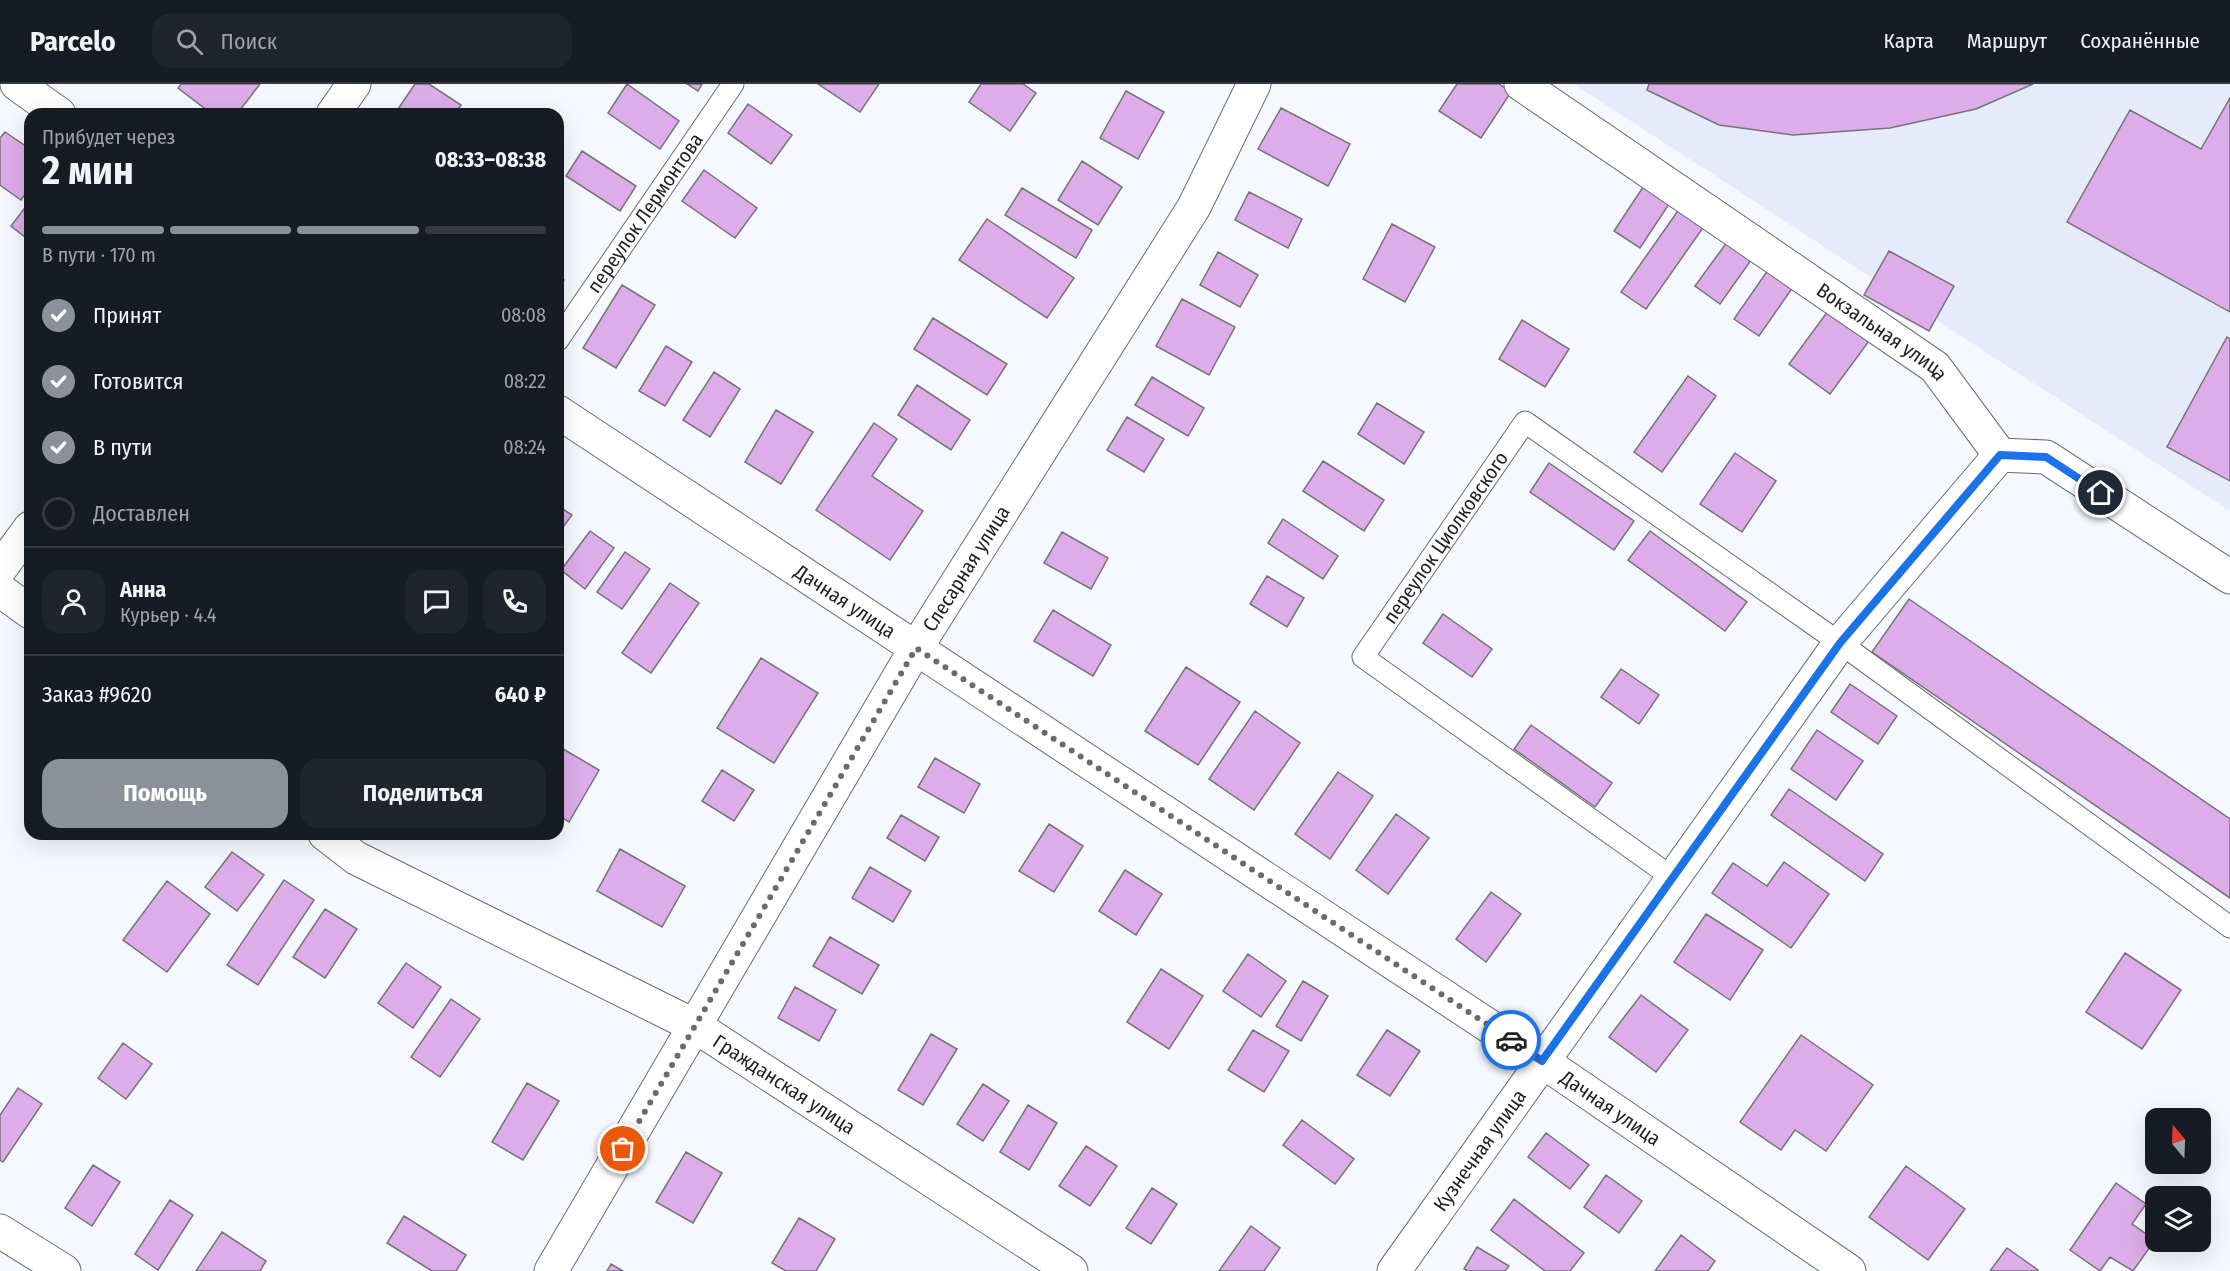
<!DOCTYPE html>
<html lang="ru">
<head>
<meta charset="utf-8">
<style>
	:root { --surface:#171b24; --page:#20242c; --text:#f1f3f6; --muted:#9ea1a6; --line:#363941; --accent:#8c9099 }
	body { margin:0; font-family:"Fira Sans Condensed",sans-serif; background:var(--page); color:var(--text); height:100vh; display:flex; flex-direction:column; font-size:22px; white-space:nowrap }
	* { box-sizing:border-box; margin:0 }
	p { font-size:20px; color:var(--muted) }
	.icon { flex:none; width:33px; height:33px; fill:none; stroke:currentColor; stroke-width:2; stroke-linecap:round; stroke-linejoin:round }
	.map { position:relative; flex:1; overflow:hidden }
	.details { position:absolute; left:24px; top:24px; width:540px; height:732px; display:flex; flex-direction:column; background:var(--surface); border-radius:18px; box-shadow:0 6px 24px #0002 }
	.details>* { flex:none }
	.needle { width:39px; rotate:341deg }
	.tools { position:absolute; left:2145px; top:1024px; display:grid; gap:12px }
	.tools a { display:grid; place-items:center; width:66px; height:66px; border-radius:12px; background:var(--surface); box-shadow:0 6px 24px #0002; font-size:30px }
	.pin { position:absolute; display:grid; place-items:center; width:51px; height:51px; color:#fff; margin:-26px; border:3px solid #fff; border-radius:50%; box-shadow:0 2px 6px #0007 }
	.courier { position:absolute; display:grid; place-items:center; width:60px; height:60px; margin:-30px; border:4px solid #1a73e8; border-radius:50%; background:#fff; color:#222; box-shadow:0 2px 8px #0007 }
	.headline em { font-style:normal; font-weight:700 }
	.headline div { display:flex; flex-direction:column-reverse }
	.headline { display:flex; align-items:center; justify-content:space-between; height:102px; padding:0 18px }
	h1 { font-size:39px; font-weight:700; line-height:45px }
	.bar { display:grid; grid-template-columns:repeat(4,1fr); gap:9px 6px; align-content:center; height:72px; padding:0 18px }
	.bar i { height:8px; border-radius:4px; background:var(--line) }
	.bar .on { background:var(--accent) }
	.bar p { grid-column:span 4 }
	.line { display:flex; align-items:center; gap:15px; padding:0 18px; border-top:2px solid var(--line) }
	.line div { flex:1 }
	.round { display:grid; place-items:center; flex:none; width:63px; height:63px; border-radius:18px; background:var(--page) }
	ol { padding:0 18px; list-style:none }
	li { display:flex; align-items:center; gap:18px; height:66px }
	li p { margin-inline-start:auto }
	li .icon { padding:6px; border-radius:50%; background:var(--accent); color:#fff; stroke-width:4 }
	li:last-child { color:var(--muted) }
	li i { width:33px; height:33px; border:3px solid var(--line); border-radius:50% }
	.cta { display:flex; gap:12px; margin-top:auto; padding:12px 18px }
	.cta a { flex:1; height:69px; border-radius:18px; background:var(--accent); color:#fff; font-size:24px; font-weight:700; line-height:69px; text-align:center }
	.cta a+a { background:var(--page); color:var(--text) }
	header { display:flex; align-items:center; gap:36px; box-sizing:border-box; height:84px; padding:0 30px; background:var(--surface); border-bottom:2px solid var(--line) }
	header strong { font-size:28px }
	nav { display:flex; gap:33px; margin-inline-start:auto; font-size:21px }
	.search { width:420px; height:54px; background:var(--page); display:flex; align-items:center; gap:15px; box-sizing:border-box; padding:0 21px; border-radius:18px; color:var(--muted); font-size:22px }
	.map>svg:first-child { display:block }
	.built { fill:#e5ebfa }
	.building { fill:#dcade8; stroke:#787379; stroke-width:1.5 }
	.lines { fill:none; stroke-linecap:round; stroke-linejoin:round }
	.lane-casing { stroke:#6a6e74; stroke-width:23 }
	.street-casing { stroke:#6a6e74; stroke-width:35 }
	.lane { stroke:#fff; stroke-width:21 }
	.street { stroke:#fff; stroke-width:33 }
	.done { stroke:#696b6f; stroke-width:6; stroke-dasharray:0 10.8 }
	.route { stroke:#1a73e8; stroke-width:8 }
	.labels { text-anchor:middle; dominant-baseline:central; stroke-width:5; stroke-linejoin:round; paint-order:stroke }
	.street-label { font-size:20px; fill:#1e1f22; stroke:#fff }
</style>
</head>
<body>
<header>
<strong>Parcelo</strong>
<div class="search"><svg class="icon" aria-label="search" viewBox="0 0 24 24"><circle cx="10" cy="10" r="6"/><path d="M15 15l6 6"/></svg>Поиск</div>
<nav><a>Карта</a><a>Маршрут</a><a>Сохранённые</a></nav>
</header>
<div class="map">
<svg width="2230" height="1187" viewBox="0 0 2230 1187">
	<rect width="100%" height="100%" fill="#f5f8fe"/>
	<!-- built -->
	<path class="built" d="M 1574,0 L 2230,0 L 2230,427 Z"/>
	<!-- building -->
	<path class="building" d="M 181,0 L 260,0 L 237,30 L 212,30 L 178,4 Z
		M 415,0 L 429,0 L 461,21 L 455,30 L 405,30 L 398,25 Z
		M 627,0 L 679,37 L 660,65 L 608,29 Z
		M 687,0 L 702,0 L 698,7 Z
		M 818,0 L 879,0 L 860,28 Z
		M 981,0 L 1023,0 L 1036,9 L 1010,47 L 969,18 Z
		M 1457,0 L 1499,0 L 1511,8 L 1481,54 L 1439,27 Z
		M 1649,0 L 2033,0 L 1976,25 L 1890,44 L 1793,51 L 1719,41 L 1647,6 Z
		M 1126,7 L 1164,28 L 1138,75 L 1100,54 Z
		M 2230,14 L 2230,228 L 2067,138 L 2130,26 L 2201,65 Z
		M 748,20 L 792,51 L 771,80 L 728,49 Z
		M 1281,24 L 1350,60 L 1328,102 L 1258,65 Z
		M 5,48 L 30,65 L 30,103 L 21,116 L 0,101 L 0,54 Z
		M 582,67 L 636,102 L 620,127 L 566,92 Z
		M 1082,77 L 1122,103 L 1098,141 L 1058,116 Z
		M 704,86 L 757,124 L 735,154 L 682,117 Z
		M 1647,97 L 1673,114 L 1640,164 L 1614,147 Z
		M 1022,104 L 1092,146 L 1076,174 L 1005,131 Z
		M 1249,108 L 1302,135 L 1288,164 L 1235,136 Z
		M 30,117 L 30,157 L 11,142 Z
		M 1682,121 L 1707,138 L 1646,225 L 1621,208 Z
		M 987,135 L 1074,194 L 1047,234 L 959,176 Z
		M 1392,140 L 1435,163 L 1405,218 L 1363,195 Z
		M 1730,154 L 1754,172 L 1720,220 L 1695,202 Z
		M 1889,167 L 1954,202 L 1929,247 L 1864,211 Z
		M 1218,168 L 1258,191 L 1240,223 L 1200,201 Z
		M 1768,186 L 1793,203 L 1759,252 L 1734,235 Z
		M 558,192 L 564,196 L 558,206 Z
		M 622,201 L 655,221 L 616,284 L 583,264 Z
		M 1182,215 L 1235,243 L 1209,291 L 1156,262 Z
		M 1828,227 L 1869,257 L 1830,310 L 1789,280 Z
		M 933,234 L 1007,280 L 987,311 L 914,265 Z
		M 1522,236 L 1569,265 L 1545,303 L 1499,275 Z
		M 2227,253 L 2230,255 L 2230,397 L 2167,363 Z
		M 666,262 L 692,278 L 665,322 L 639,307 Z
		M 714,288 L 740,305 L 710,353 L 683,336 Z
		M 1688,292 L 1716,312 L 1662,388 L 1634,368 Z
		M 1152,293 L 1204,324 L 1188,352 L 1135,321 Z
		M 917,301 L 970,336 L 951,366 L 898,331 Z
		M 1377,319 L 1424,348 L 1404,380 L 1358,350 Z
		M 776,326 L 813,348 L 781,400 L 745,378 Z
		M 1127,333 L 1164,355 L 1144,388 L 1107,366 Z
		M 874,339 L 897,355 L 872,392 L 923,427 L 890,476 L 816,426 Z
		M 1735,369 L 1776,397 L 1742,448 L 1700,420 Z
		M 1323,377 L 1384,416 L 1364,447 L 1303,407 Z
		M 1549,379 L 1634,437 L 1614,466 L 1530,408 Z
		M 558,422 L 572,431 L 558,450 Z
		M 1283,435 L 1338,472 L 1323,495 L 1268,459 Z
		M 590,447 L 614,464 L 585,505 L 561,486 Z
		M 1650,447 L 1747,518 L 1725,547 L 1628,476 Z
		M 1062,448 L 1108,474 L 1091,505 L 1044,479 Z
		M 625,468 L 650,485 L 622,525 L 597,508 Z
		M 1267,492 L 1304,514 L 1287,543 L 1250,520 Z
		M 670,499 L 699,519 L 651,589 L 622,569 Z
		M 1909,515 L 2230,735 L 2230,814 L 1872,568 Z
		M 1053,526 L 1111,561 L 1093,592 L 1034,557 Z
		M 1443,530 L 1492,565 L 1472,593 L 1423,559 Z
		M 761,574 L 818,609 L 774,679 L 717,644 Z
		M 1186,583 L 1240,618 L 1198,681 L 1145,647 Z
		M 1621,585 L 1659,611 L 1639,640 L 1601,613 Z
		M 1850,600 L 1897,632 L 1878,660 L 1831,628 Z
		M 1255,627 L 1300,659 L 1254,726 L 1209,695 Z
		M 1531,641 L 1612,699 L 1595,723 L 1514,665 Z
		M 1817,646 L 1863,677 L 1836,716 L 1791,685 Z
		M 558,662 L 599,686 L 569,738 L 558,731 Z
		M 935,674 L 980,700 L 964,729 L 918,703 Z
		M 722,686 L 754,706 L 734,737 L 702,717 Z
		M 1338,688 L 1373,712 L 1330,775 L 1295,750 Z
		M 1789,705 L 1883,770 L 1865,797 L 1771,731 Z
		M 1396,730 L 1429,754 L 1388,810 L 1356,786 Z
		M 901,731 L 939,753 L 925,777 L 887,754 Z
		M 1049,740 L 1083,762 L 1054,808 L 1019,787 Z
		M 620,765 L 685,802 L 662,843 L 597,807 Z
		M 232,768 L 264,791 L 237,827 L 205,803 Z
		M 1784,778 L 1829,810 L 1791,864 L 1712,809 L 1733,779 L 1767,802 Z
		M 870,783 L 911,807 L 893,838 L 852,814 Z
		M 1125,786 L 1162,810 L 1136,851 L 1099,827 Z
		M 284,796 L 314,816 L 258,901 L 227,881 Z
		M 167,797 L 210,830 L 167,888 L 123,856 Z
		M 1491,808 L 1521,830 L 1486,878 L 1456,855 Z
		M 325,825 L 357,845 L 325,894 L 293,873 Z
		M 1706,830 L 1763,866 L 1730,916 L 1674,878 Z
		M 830,853 L 879,881 L 862,910 L 813,882 Z
		M 2125,869 L 2181,906 L 2142,965 L 2086,928 Z
		M 1248,870 L 1286,897 L 1261,933 L 1223,907 Z
		M 406,879 L 441,903 L 413,944 L 378,919 Z
		M 1161,885 L 1203,912 L 1169,965 L 1127,938 Z
		M 1303,897 L 1328,912 L 1301,957 L 1276,942 Z
		M 795,903 L 836,926 L 819,957 L 778,934 Z
		M 1641,911 L 1688,946 L 1656,988 L 1609,953 Z
		M 451,915 L 480,935 L 440,993 L 411,973 Z
		M 1253,946 L 1289,967 L 1264,1008 L 1228,986 Z
		M 1387,946 L 1420,967 L 1390,1012 L 1357,991 Z
		M 931,950 L 957,965 L 923,1021 L 898,1006 Z
		M 1801,951 L 1873,1001 L 1826,1067 L 1795,1046 L 1781,1066 L 1740,1038 Z
		M 123,959 L 152,980 L 126,1015 L 98,994 Z
		M 527,999 L 559,1017 L 523,1076 L 492,1058 Z
		M 983,1000 L 1009,1017 L 983,1057 L 957,1040 Z
		M 18,1004 L 42,1020 L 3,1078 L 0,1076 L 0,1031 Z
		M 1028,1021 L 1057,1039 L 1029,1086 L 1000,1068 Z
		M 1302,1036 L 1354,1075 L 1335,1100 L 1283,1061 Z
		M 1546,1049 L 1589,1081 L 1570,1105 L 1528,1073 Z
		M 1086,1062 L 1117,1082 L 1090,1122 L 1059,1102 Z
		M 686,1068 L 722,1089 L 693,1139 L 656,1118 Z
		M 93,1081 L 120,1098 L 92,1142 L 65,1124 Z
		M 1906,1082 L 1965,1125 L 1928,1176 L 1869,1133 Z
		M 1606,1091 L 1642,1117 L 1619,1149 L 1584,1123 Z
		M 2116,1099 L 2146,1120 L 2132,1140 L 2155,1156 L 2133,1187 L 2110,1173 L 2100,1187 L 2070,1166 Z
		M 1152,1104 L 1177,1120 L 1151,1160 L 1126,1144 Z
		M 1514,1115 L 1584,1169 L 1570,1187 L 1545,1187 L 1491,1146 Z
		M 170,1116 L 193,1131 L 158,1186 L 135,1170 Z
		M 404,1132 L 466,1171 L 456,1187 L 432,1187 L 387,1159 Z
		M 799,1134 L 835,1155 L 816,1187 L 786,1187 L 772,1179 Z
		M 1251,1142 L 1280,1164 L 1264,1187 L 1219,1187 Z
		M 222,1148 L 266,1177 L 260,1187 L 196,1187 Z
		M 1681,1151 L 1715,1177 L 1708,1187 L 1655,1187 Z
		M 1477,1163 L 1509,1182 L 1505,1187 L 1468,1187 L 1464,1185 Z
		M 2007,1164 L 2038,1186 L 2037,1187 L 1990,1187 Z
		M 611,1180 L 623,1187 L 607,1187 Z"/>
	<g class="lines">
		<defs>
			<g id="lane">
				<path id="s1" d="M 558,256 L 733,0"/>
				<path id="s2" d="M 1673,794 L 1363,573 L 1525,338 L 1840,559 L 2230,843"/>
			</g>
			<g id="street">
				<path d="M 17,0 L 59,30"/>
				<path id="s3" d="M 1521,0 L 1935,283 L 2000,371"/>
				<path d="M 333,30 L 354,0"/>
				<path id="s4" d="M 558,328 L 1542,977 L 1849,1187"/>
				<path d="M 2000,371 L 2046,373 L 2230,493"/>
				<path d="M 0,485 L 30,444"/>
				<path d="M 0,506 L 30,528"/>
				<path id="s5" d="M 325,750 L 356,774 L 695,942 L 1071,1187"/>
				<path d="M 0,1147 L 64,1187"/>
				<path id="s6" d="M 551,1187 L 916,564 L 1194,123 L 1254,0"/>
				<path id="s7" d="M 1394,1187 L 1840,559 L 2000,371"/>
			</g>
		</defs>
		<!-- lane casing -->
		<use href="#lane" class="lane-casing"/>
		<!-- street casing -->
		<use href="#street" class="street-casing"/>
		<!-- lane -->
		<use href="#lane" class="lane"/>
		<!-- street -->
		<use href="#street" class="street"/>
	</g>
	<g class="lines">
		<!-- done -->
		<path class="done" d="M 623,1065 L 916,564 L 1511,956"/>
		<!-- route -->
		<path class="route" d="M 1511,956 L 1542,977 L 1840,559 L 2000,371 L 2046,373 L 2101,409"/>
	</g>
	<g class="labels">
		<!-- street labels -->
		<g class="street-label">
			<text stroke="none"><textPath href="#s1" startOffset="154">переулок Лермонтова</textPath></text>
			<text stroke="none"><textPath href="#s3" startOffset="438">Вокзальная улица</textPath></text>
			<text stroke="none"><textPath href="#s2" startOffset="526">переулок Циолковского</textPath></text>
			<text stroke="none"><textPath href="#s6" startOffset="816">Слесарная улица</textPath></text>
			<text stroke="none"><textPath href="#s4" startOffset="344">Дачная улица</textPath></text>
			<text stroke="none"><textPath href="#s5" startOffset="524">Гражданская улица</textPath></text>
			<text stroke="none"><textPath href="#s4" startOffset="1262">Дачная улица</textPath></text>
			<text stroke="none"><textPath href="#s7" startOffset="148">Кузнечная улица</textPath></text>
		</g>
	</g>
</svg>
<div class="tools">
<a><svg class="needle" viewBox="-14 -14 28 28"><path d="M0-13l5 13h-10z" fill="#e53935"/><path d="M0 13l5-13h-10z" fill="#9ea1a6"/></svg></a>
<a><svg class="icon" aria-label="layers" viewBox="0 0 24 24"><path d="M12 4l9 5-9 5-9-5zM3 14l9 5 9-5"/></svg></a>
</div>
<div class="pin" style="left:623px;top:1065px;background:#ea580c"><svg class="icon" aria-label="bag" viewBox="0 0 24 24"><path d="M5 8h14l-1 12H6zM9 8a3 3 0 0 1 6 0"/></svg></div>
<div class="pin" style="left:2101px;top:409px;background:#1f2937"><svg class="icon" aria-label="home" viewBox="0 0 24 24"><path d="M3 11l9-7 9 7M6 9v11h12V9"/></svg></div>
<div class="courier" style="left:1511px;top:956px"><svg class="icon" aria-label="car" viewBox="0 0 24 24"><path d="M5 17H2v-5l4-1 3-4h7l3 4 3 1v5h-3M9 17h6M6 11h13"/><circle cx="7" cy="17" r="2"/><circle cx="17" cy="17" r="2"/></svg></div>
<section class="details">
<div class="headline"><div><h1>2 мин</h1><p>Прибудет через</p></div><em>08:33–08:38</em></div>
<div class="bar"><i class="on"></i><i class="on"></i><i class="on"></i><i></i><p>В пути · 170 m</p></div>
<ol>
<li><svg class="icon" aria-label="check" viewBox="0 0 24 24"><path d="M5 12l5 5 9-10"/></svg>Принят<p>08:08</p></li>
<li><svg class="icon" aria-label="check" viewBox="0 0 24 24"><path d="M5 12l5 5 9-10"/></svg>Готовится<p>08:22</p></li>
<li><svg class="icon" aria-label="check" viewBox="0 0 24 24"><path d="M5 12l5 5 9-10"/></svg>В пути<p>08:24</p></li>
<li><i></i>Доставлен</li>
</ol>
<div class="line" style="height:108px"><a class="round"><svg class="icon" aria-label="person" viewBox="0 0 24 24"><circle cx="12" cy="8" r="4"/><path d="M4 21q1-7 8-7t8 7"/></svg></a><div><b>Анна</b><p>Курьер · 4.4</p></div><a class="round"><svg class="icon" aria-label="chat" viewBox="0 0 24 24"><path d="M4 5h16v11H9l-5 4z"/></svg></a><a class="round"><svg class="icon" aria-label="phone" viewBox="0 0 24 24"><path d="M5 4h4l2 5-3 2q2 4 5 5l2-3 5 2v4C11 20 4 13 5 4z"/></svg></a></div>
<div class="line" style="height:78px"><div>Заказ #9620</div><b>640 ₽</b></div>
<div class="cta"><a>Помощь</a><a>Поделиться</a></div>
</section>
</div>
</body>
</html>
